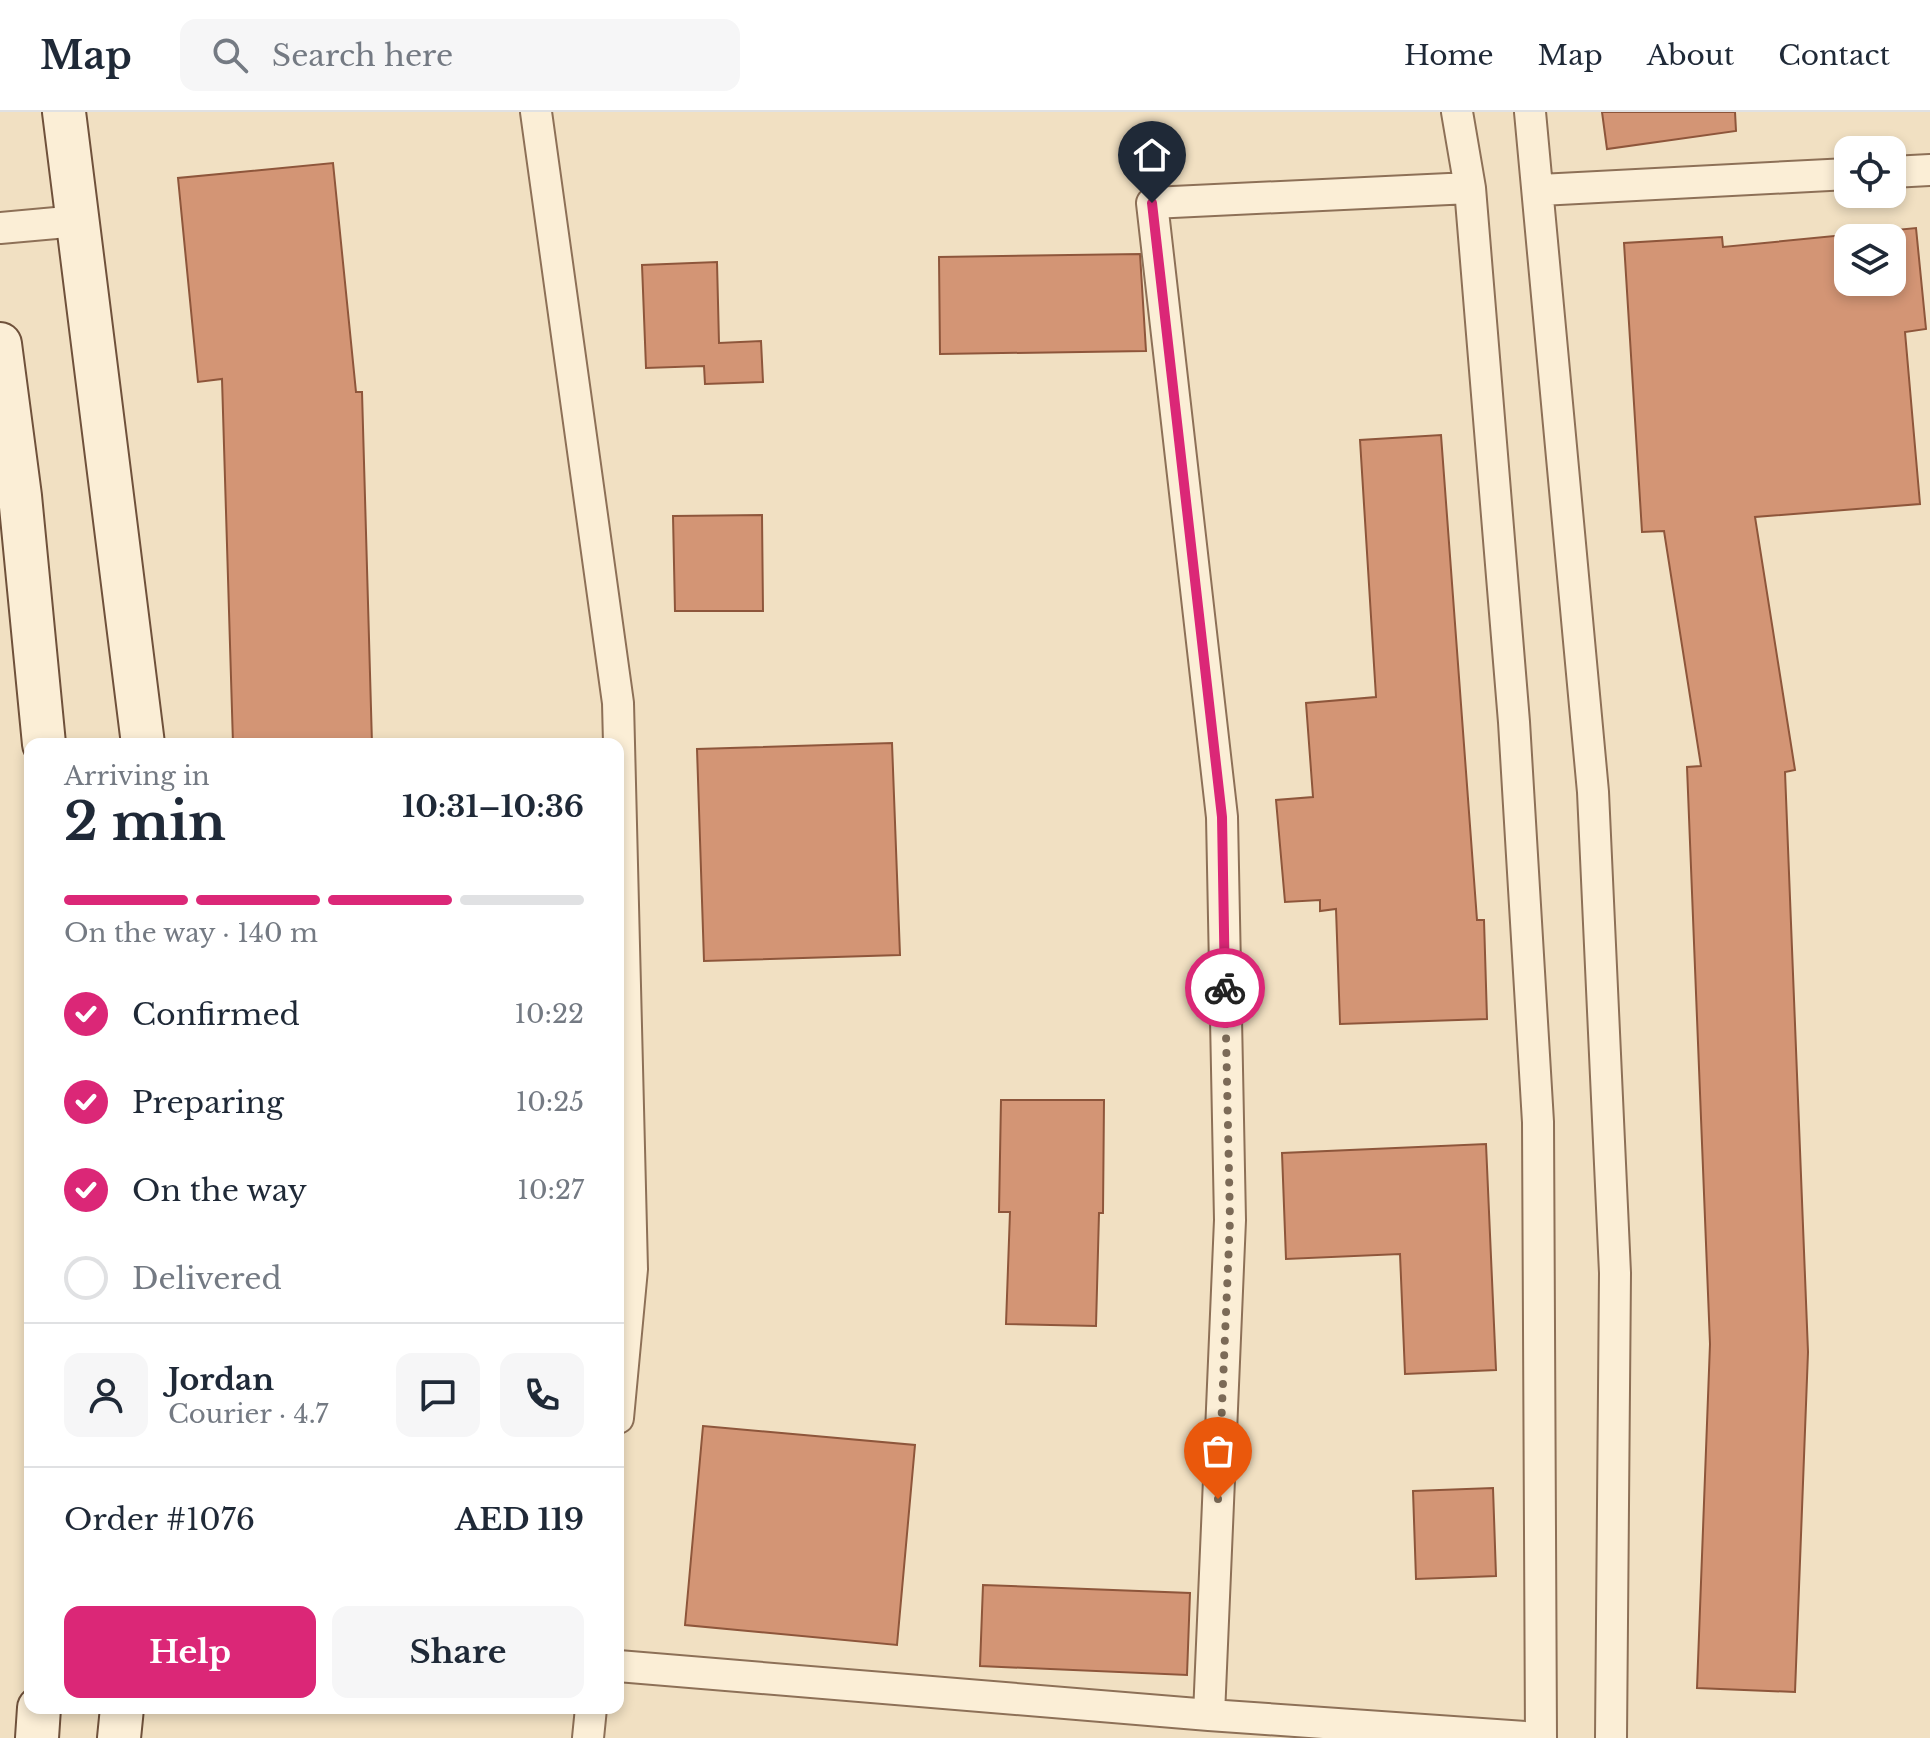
<!DOCTYPE html>
<html lang="en">
<head>
<meta charset="utf-8">
<style>
	:root { --surface:#fff; --page:#f6f6f7; --text:#1f2937; --muted:#747a83; --line:#e0e1e3; --accent:#db2777 }
	body { margin:0; font-family:"Libre Baskerville",serif; background:var(--page); color:var(--text); height:100vh; display:flex; flex-direction:column; font-size:30px; white-space:nowrap }
	* { box-sizing:border-box; margin:0 }
	p { font-size:26px; color:var(--muted) }
	.icon { flex:none; width:44px; height:44px; fill:none; stroke:currentColor; stroke-width:2; stroke-linecap:round; stroke-linejoin:round }
	.map { position:relative; flex:1; overflow:hidden }
	.drawer { position:absolute; left:24px; top:626px; width:600px; height:976px; display:flex; flex-direction:column; background:var(--surface); border-radius:16px; box-shadow:0 4px 12px #0003 }
	.drawer>* { flex:none }
	.controls { position:absolute; left:1834px; top:24px; display:grid; gap:16px }
	.controls a { display:grid; place-items:center; width:72px; height:72px; border-radius:16px; background:var(--surface); box-shadow:0 4px 12px #0003; font-size:40px }
	.pin { position:absolute; display:grid; place-items:center; width:68px; height:68px; color:#fff; margin:-82px -34px; border-radius:50% 50% 50% 0; rotate:-45deg; box-shadow:0 0 8px #0007 }
	.pin .icon { rotate:45deg }
	.courier { position:absolute; display:grid; place-items:center; width:80px; height:80px; margin:-40px; border:6px solid #db2777; border-radius:50%; background:#fff; color:#222; box-shadow:0 2px 10px #0007 }
	.head em { font-style:normal; font-weight:700 }
	.head div { display:flex; flex-direction:column-reverse }
	.head { display:flex; align-items:center; justify-content:space-between; height:136px; padding:0 40px }
	h1 { font-size:52px; font-weight:700; line-height:60px }
	.bar { display:grid; grid-template-columns:repeat(4,1fr); gap:12px 8px; align-content:center; height:96px; padding:0 40px }
	.bar i { height:10px; border-radius:6px; background:var(--line) }
	.bar .on { background:var(--accent) }
	.bar p { grid-column:span 4 }
	.line { display:flex; align-items:center; gap:20px; padding:0 40px; border-top:2px solid var(--line) }
	.line div { flex:1 }
	.round { display:grid; place-items:center; flex:none; width:84px; height:84px; border-radius:16px; background:var(--page) }
	ol { padding:0 40px; list-style:none }
	li { display:flex; align-items:center; gap:24px; height:88px }
	li p { margin-inline-start:auto }
	li .icon { padding:8px; border-radius:50%; background:var(--accent); color:#fff; stroke-width:4 }
	li:last-child { color:var(--muted) }
	li i { width:44px; height:44px; border:4px solid var(--line); border-radius:50% }
	.button { display:flex; gap:16px; margin-top:auto; padding:16px 40px }
	.button a { flex:1; height:92px; border-radius:16px; background:var(--accent); color:#fff; font-size:32px; font-weight:700; line-height:92px; text-align:center }
	.button a+a { background:var(--page); color:var(--text) }
	header { display:flex; align-items:center; gap:48px; box-sizing:border-box; height:112px; padding:0 40px; background:var(--surface); border-bottom:2px solid var(--line) }
	header strong { font-size:38px }
	nav { display:flex; gap:44px; margin-inline-start:auto; font-size:28px }
	.search { width:560px; height:72px; background:var(--page); display:flex; align-items:center; gap:20px; box-sizing:border-box; padding:0 28px; border-radius:16px; color:var(--muted); font-size:30px }
	.map>svg:first-child { display:block }
	.building { fill:#d39575; stroke:#8e563b; stroke-width:2; fill-rule:evenodd }
	.lines { fill:none; stroke-linecap:round; stroke-linejoin:round }
	.minor-casing { stroke:#8d7057; stroke-width:34 }
	.secondary-casing { stroke:#6f513b; stroke-width:46 }
	.minor { stroke:#fbeed6; stroke-width:30 }
	.secondary { stroke:#fbeed6; stroke-width:42 }
	.done { stroke:#7b6a57; stroke-width:8; stroke-dasharray:0 14.4 }
	.route { stroke:#db2777; stroke-width:10 }
</style>
</head>
<body>
<header>
<strong>Map</strong>
<div class="search"><svg class="icon" aria-label="search" viewBox="0 0 24 24"><circle cx="10" cy="10" r="6"/><path d="M15 15l6 6"/></svg>Search here</div>
<nav><a>Home</a><a>Map</a><a>About</a><a>Contact</a></nav>
</header>
<div class="map">
<svg width="1930" height="1626" viewBox="0 0 1930 1626">
	<rect width="100%" height="100%" fill="#f1e0c2"/>
	<!-- building -->
	<path class="building" d="M 1602,0 L 1735,0 L 1736,19 L 1607,37 Z
		M 333,51 L 356,280 L 362,280 L 372,632 L 233,632 L 222,267 L 198,270 L 178,66 Z
		M 1916,116 L 1926,217 L 1905,220 L 1920,392 L 1755,405 L 1795,658 L 1785,660 L 1808,1240 L 1795,1580 L 1697,1576 L 1710,1232 L 1687,655 L 1701,654 L 1664,419 L 1642,420 L 1624,131 L 1722,125 L 1723,135 ZM 1848,126 L 1892,126 L 1892,170 L 1848,170 Z
		M 1140,142 L 1146,239 L 940,242 L 939,145 Z
		M 717,150 L 719,231 L 761,229 L 763,270 L 705,272 L 704,254 L 646,256 L 642,153 Z
		M 1441,323 L 1477,808 L 1484,808 L 1487,907 L 1340,912 L 1336,797 L 1320,799 L 1320,788 L 1285,790 L 1276,688 L 1313,685 L 1306,591 L 1376,585 L 1360,328 Z
		M 762,403 L 763,499 L 675,499 L 673,404 Z
		M 892,631 L 900,843 L 704,849 L 697,637 Z
		M 1001,988 L 1104,988 L 1103,1101 L 1099,1101 L 1096,1214 L 1006,1212 L 1010,1100 L 999,1100 Z
		M 1486,1032 L 1496,1258 L 1405,1262 L 1400,1142 L 1286,1147 L 1282,1041 Z
		M 703,1314 L 915,1333 L 897,1533 L 685,1513 Z
		M 1493,1376 L 1496,1464 L 1416,1467 L 1413,1379 Z
		M 983,1473 L 1190,1481 L 1187,1563 L 980,1554 Z"/>
	<g class="lines">
		<defs>
			<path id="minor" d="M 536,0 L 618,591 L 632,1157 L 618,1306
				M 1457,0 L 1470,76 L 1514,610 L 1538,1010 L 1541,1626
				M 1530,0 L 1593,680 L 1615,1161 L 1611,1626
				M 1892,60 L 1930,58
				M 1540,78 L 1848,62
				M 0,116 L 78,109
				M 618,1554 L 1209,1603 L 1538,1626
				M 1209,1603 L 1230,1108 L 1222,705 L 1152,91 L 1470,76
				M 588,1626 L 591,1596"/>
			<path id="secondary" d="M 64,0 L 143,632
				M 0,232 L 20,384 L 44,632
				M 37,1626 L 39,1596
				M 119,1626 L 122,1596"/>
		</defs>
		<!-- minor casing -->
		<use href="#minor" class="minor-casing"/>
		<!-- secondary casing -->
		<use href="#secondary" class="secondary-casing"/>
		<!-- minor -->
		<use href="#minor" class="minor"/>
		<!-- secondary -->
		<use href="#secondary" class="secondary"/>
	</g>
	<g class="lines">
		<!-- done -->
		<path class="done" d="M 1218,1387 L 1230,1108 L 1225,876"/>
		<!-- route -->
		<path class="route" d="M 1152,91 L 1222,705 L 1225,876"/>
	</g>
</svg>
<div class="controls">
<a><svg class="icon" aria-label="locate" viewBox="0 0 24 24"><circle cx="12" cy="12" r="6"/><path d="M12 2v4M12 18v4M2 12h4M18 12h4"/></svg></a>
<a><svg class="icon" aria-label="layers" viewBox="0 0 24 24"><path d="M12 4l9 5-9 5-9-5zM3 14l9 5 9-5"/></svg></a>
</div>
<div class="pin" style="left:1218px;top:1387px;background:#ea580c"><svg class="icon" aria-label="bag" viewBox="0 0 24 24"><path d="M5 8h14l-1 12H6zM9 8a3 3 0 0 1 6 0"/></svg></div>
<div class="pin" style="left:1152px;top:91px;background:#1f2937"><svg class="icon" aria-label="home" viewBox="0 0 24 24"><path d="M3 11l9-7 9 7M6 9v11h12V9"/></svg></div>
<div class="courier" style="left:1225px;top:876px"><svg class="icon" aria-label="bike" viewBox="0 0 24 24"><circle cx="6" cy="16" r="4"/><circle cx="18" cy="16" r="4"/><path d="M6 16l4-8h5l3 8M10 8l3 8H6M13 5h3"/></svg></div>
<section class="drawer">
<div class="head"><div><h1>2 min</h1><p>Arriving in</p></div><em>10:31–10:36</em></div>
<div class="bar"><i class="on"></i><i class="on"></i><i class="on"></i><i></i><p>On the way · 140 m</p></div>
<ol>
<li><svg class="icon" aria-label="check" viewBox="0 0 24 24"><path d="M5 12l5 5 9-10"/></svg>Confirmed<p>10:22</p></li>
<li><svg class="icon" aria-label="check" viewBox="0 0 24 24"><path d="M5 12l5 5 9-10"/></svg>Preparing<p>10:25</p></li>
<li><svg class="icon" aria-label="check" viewBox="0 0 24 24"><path d="M5 12l5 5 9-10"/></svg>On the way<p>10:27</p></li>
<li><i></i>Delivered</li>
</ol>
<div class="line" style="height:144px"><a class="round"><svg class="icon" aria-label="person" viewBox="0 0 24 24"><circle cx="12" cy="8" r="4"/><path d="M4 21q1-7 8-7t8 7"/></svg></a><div><b>Jordan</b><p>Courier · 4.7</p></div><a class="round"><svg class="icon" aria-label="chat" viewBox="0 0 24 24"><path d="M4 5h16v11H9l-5 4z"/></svg></a><a class="round"><svg class="icon" aria-label="phone" viewBox="0 0 24 24"><path d="M5 4h4l2 5-3 2q2 4 5 5l2-3 5 2v4C11 20 4 13 5 4z"/></svg></a></div>
<div class="line" style="height:104px"><div>Order #1076</div><b>AED 119</b></div>
<div class="button"><a>Help</a><a>Share</a></div>
</section>
</div>
</body>
</html>
